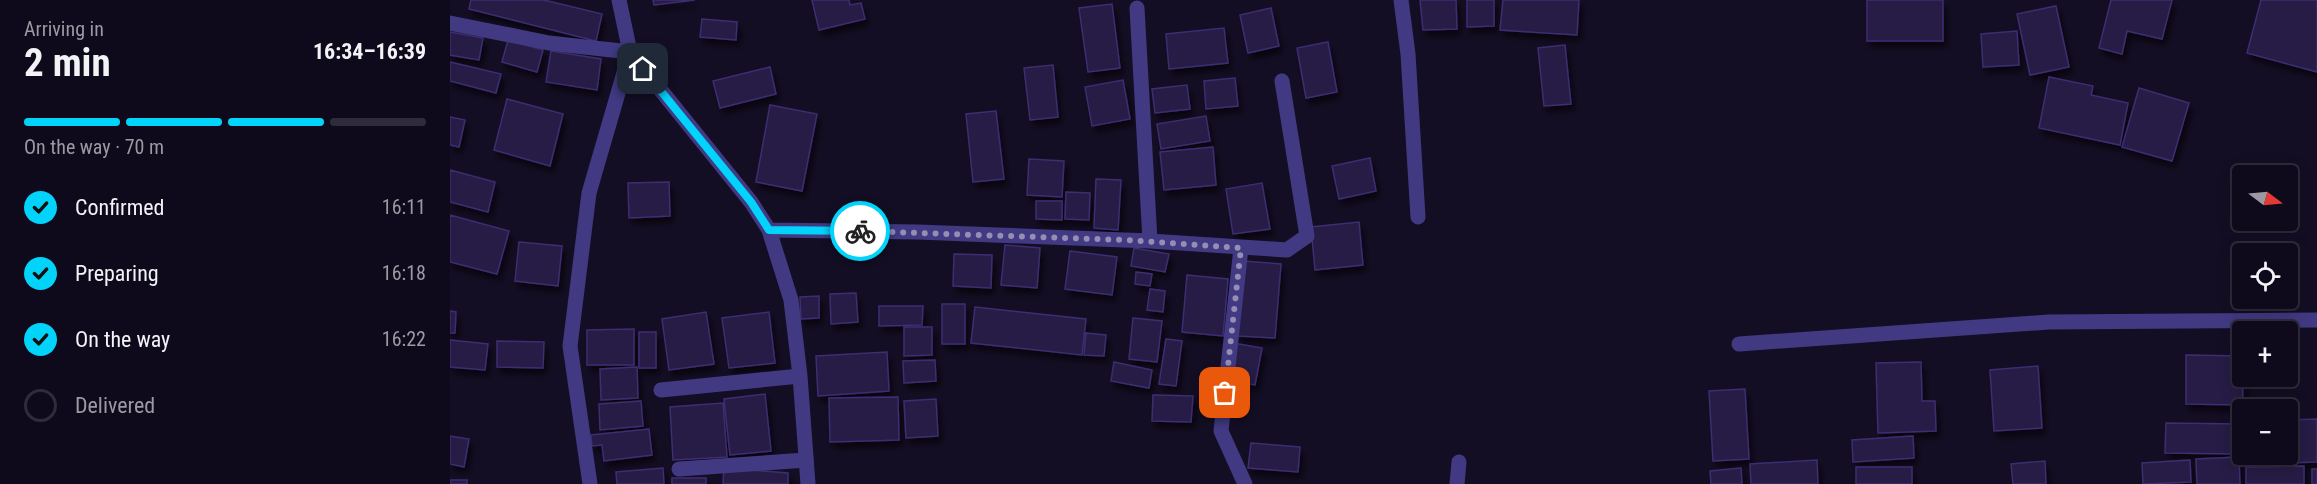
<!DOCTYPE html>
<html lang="en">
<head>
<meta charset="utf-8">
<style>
	:root { --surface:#0f0a1b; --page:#1d1828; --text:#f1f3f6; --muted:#9b9aa3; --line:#2f2b3a; --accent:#01d3fb }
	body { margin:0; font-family:"Roboto Condensed",sans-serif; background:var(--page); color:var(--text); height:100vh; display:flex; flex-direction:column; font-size:22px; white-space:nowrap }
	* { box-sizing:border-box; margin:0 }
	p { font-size:20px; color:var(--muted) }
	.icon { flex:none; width:33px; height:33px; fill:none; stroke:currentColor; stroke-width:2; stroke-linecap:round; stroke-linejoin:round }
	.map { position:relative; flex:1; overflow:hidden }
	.side { display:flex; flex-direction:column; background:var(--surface); width:450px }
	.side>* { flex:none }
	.needle { width:39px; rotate:106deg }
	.tools { position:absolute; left:1782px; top:165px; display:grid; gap:12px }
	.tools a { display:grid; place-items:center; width:66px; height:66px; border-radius:6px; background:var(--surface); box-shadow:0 3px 15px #0003,0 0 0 2px var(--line); font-size:30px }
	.pin { position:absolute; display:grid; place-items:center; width:51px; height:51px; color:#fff; margin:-26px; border-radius:12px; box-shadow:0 3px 9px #0006 }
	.courier { position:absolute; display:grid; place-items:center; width:60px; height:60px; margin:-30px; border:4px solid #01d3fb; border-radius:50%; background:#fff; color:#222; box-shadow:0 2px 8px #0007 }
	.headline em { font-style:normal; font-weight:700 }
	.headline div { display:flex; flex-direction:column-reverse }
	.headline { display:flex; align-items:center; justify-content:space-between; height:102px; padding:0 24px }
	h1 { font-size:39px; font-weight:700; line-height:45px }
	.bar { display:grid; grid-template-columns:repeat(4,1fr); gap:9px 6px; align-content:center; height:72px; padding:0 24px }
	.bar i { height:8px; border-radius:4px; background:var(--line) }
	.bar .current { background:var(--accent) }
	.bar p { grid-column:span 4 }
	ol { padding:0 24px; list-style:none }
	li { display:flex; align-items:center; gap:18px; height:66px }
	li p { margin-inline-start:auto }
	li .icon { padding:6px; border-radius:50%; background:var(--accent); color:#111; stroke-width:4 }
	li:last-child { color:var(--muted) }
	li i { width:33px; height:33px; border:3px solid var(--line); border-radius:50% }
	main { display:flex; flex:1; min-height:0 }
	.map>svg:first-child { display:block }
	.building { fill:#261b45; stroke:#3e2d71; stroke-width:1.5; filter:url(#shadow) }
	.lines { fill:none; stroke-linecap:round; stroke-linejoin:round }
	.lane { stroke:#413a83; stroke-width:15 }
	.street { stroke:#413a83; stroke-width:15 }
	.done { stroke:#958db2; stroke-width:6; stroke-dasharray:0 10.8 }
	.route { stroke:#01d3fb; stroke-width:8 }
</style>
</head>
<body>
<main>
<section class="side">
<div class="headline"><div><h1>2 min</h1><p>Arriving in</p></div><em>16:34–16:39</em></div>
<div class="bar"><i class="current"></i><i class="current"></i><i class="current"></i><i></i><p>On the way · 70 m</p></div>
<ol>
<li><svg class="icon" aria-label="check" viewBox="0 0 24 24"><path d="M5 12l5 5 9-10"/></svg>Confirmed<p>16:11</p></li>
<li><svg class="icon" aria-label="check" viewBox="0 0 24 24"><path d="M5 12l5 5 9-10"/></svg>Preparing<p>16:18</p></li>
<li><svg class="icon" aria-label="check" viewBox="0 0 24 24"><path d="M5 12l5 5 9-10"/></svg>On the way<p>16:22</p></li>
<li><i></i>Delivered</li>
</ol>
</section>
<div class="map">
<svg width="1867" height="484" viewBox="0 0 1867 484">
	<defs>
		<filter id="shadow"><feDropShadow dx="3.5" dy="6" stdDeviation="3" flood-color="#0009"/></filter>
	</defs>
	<rect width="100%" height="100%" fill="#140e24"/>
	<!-- building -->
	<path class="building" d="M 21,0 L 94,0 L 152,14 L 146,41 L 19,9 Z
		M 203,0 L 245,0 L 204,5 Z
		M 362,0 L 399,0 L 400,5 L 411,3 L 415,19 L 369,30 Z
		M 970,0 L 1006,0 L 1007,29 L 973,30 Z
		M 1017,0 L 1044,0 L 1044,26 L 1017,27 Z
		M 1053,0 L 1129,0 L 1127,35 L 1050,30 Z
		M 1417,0 L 1493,0 L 1493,41 L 1417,41 Z
		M 1661,0 L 1722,0 L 1712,39 L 1677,31 L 1672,54 L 1649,48 Z
		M 1811,0 L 1867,0 L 1867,72 L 1797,53 Z
		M 662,4 L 670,68 L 638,72 L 629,8 Z
		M 1606,6 L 1619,67 L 1580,75 L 1567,14 Z
		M 821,8 L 829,46 L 798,53 L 790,15 Z
		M 252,19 L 287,22 L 286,40 L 250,37 Z
		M 774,28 L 778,63 L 719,69 L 716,34 Z
		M 1567,31 L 1569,65 L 1533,67 L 1531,34 Z
		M 0,32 L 33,38 L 29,60 L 0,55 Z
		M 58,40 L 93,50 L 87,72 L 52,62 Z
		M 878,42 L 887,92 L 856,98 L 847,48 Z
		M 1115,45 L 1121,104 L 1094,106 L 1088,48 Z
		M 101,51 L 151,59 L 147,90 L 96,82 Z
		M 0,62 L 51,74 L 46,93 L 0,81 Z
		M 603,65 L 608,117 L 580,120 L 574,68 Z
		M 320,67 L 326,94 L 270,108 L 263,81 Z
		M 1599,77 L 1643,86 L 1641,95 L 1678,103 L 1670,145 L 1589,128 Z
		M 785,78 L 788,106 L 756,109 L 754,81 Z
		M 673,80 L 680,119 L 642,126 L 635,87 Z
		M 737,85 L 740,109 L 705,113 L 702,89 Z
		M 1689,88 L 1739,103 L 1722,161 L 1672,147 Z
		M 57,99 L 113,114 L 100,166 L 44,150 Z
		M 320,105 L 367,114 L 352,191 L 306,182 Z
		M 546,111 L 554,179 L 523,182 L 516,114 Z
		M 756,116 L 760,141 L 711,149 L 707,124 Z
		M 0,117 L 15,120 L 9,147 L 0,145 Z
		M 763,147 L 766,185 L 714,190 L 710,152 Z
		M 920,158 L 926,191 L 889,199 L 882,166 Z
		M 579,159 L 614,161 L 612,197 L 577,195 Z
		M 0,170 L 45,182 L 38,212 L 0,202 Z
		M 646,179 L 671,180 L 668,230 L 644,228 Z
		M 219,182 L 220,216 L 179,218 L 178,183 Z
		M 812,183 L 820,229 L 783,234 L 776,189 Z
		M 616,192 L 640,193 L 639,220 L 615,219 Z
		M 586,201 L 612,201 L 612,220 L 586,219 Z
		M 0,215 L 59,231 L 47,274 L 0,262 Z
		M 909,222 L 913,265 L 865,270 L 861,227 Z
		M 69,242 L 112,246 L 108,286 L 65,281 Z
		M 555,245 L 590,248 L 587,288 L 551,285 Z
		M 684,248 L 719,254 L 715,272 L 681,266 Z
		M 620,251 L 667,257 L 662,295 L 615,289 Z
		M 504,254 L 542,255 L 541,288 L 503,286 Z
		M 793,261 L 831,264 L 825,338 L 788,336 Z
		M 686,272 L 702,274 L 700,286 L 685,284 Z
		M 737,275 L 778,279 L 773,336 L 732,332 Z
		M 700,289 L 715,291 L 713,312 L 697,310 Z
		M 406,293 L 408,322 L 381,324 L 380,294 Z
		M 369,296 L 369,318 L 351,319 L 350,297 Z
		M 492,304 L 515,304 L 515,344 L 492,344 Z
		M 429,306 L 473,306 L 472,325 L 429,326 Z
		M 525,307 L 636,319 L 632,355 L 521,343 Z
		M 0,311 L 6,312 L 5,333 L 0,333 Z
		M 256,312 L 264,364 L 219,370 L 212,319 Z
		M 319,312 L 325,363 L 279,368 L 272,318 Z
		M 683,318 L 712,321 L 707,362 L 679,359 Z
		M 454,327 L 482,327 L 482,355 L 454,356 Z
		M 184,329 L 184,365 L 137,365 L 137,330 Z
		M 189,332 L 206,332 L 206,368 L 189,368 Z
		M 636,333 L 656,335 L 654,356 L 634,355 Z
		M 716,339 L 732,341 L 726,386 L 709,384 Z
		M 0,340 L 38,344 L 35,370 L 0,367 Z
		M 47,341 L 94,342 L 93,368 L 47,367 Z
		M 783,343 L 812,348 L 805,385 L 777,380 Z
		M 437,352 L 439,391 L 368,396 L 366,356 Z
		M 1736,355 L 1792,356 L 1793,405 L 1736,404 Z
		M 485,360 L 486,381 L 454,383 L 453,361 Z
		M 664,362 L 702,370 L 699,388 L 661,381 Z
		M 1471,362 L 1472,401 L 1485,401 L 1486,431 L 1428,433 L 1426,363 Z
		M 1588,366 L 1592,428 L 1544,431 L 1540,370 Z
		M 187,367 L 188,398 L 151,400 L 150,369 Z
		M 1295,389 L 1299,459 L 1263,461 L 1259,391 Z
		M 315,394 L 321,451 L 280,455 L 274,399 Z
		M 703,395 L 743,396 L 741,422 L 702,421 Z
		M 448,397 L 449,440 L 380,442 L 379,398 Z
		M 486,399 L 488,436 L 456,438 L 454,401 Z
		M 191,401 L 193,426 L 150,430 L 149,404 Z
		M 273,403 L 277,457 L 223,460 L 220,407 Z
		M 1867,419 L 1867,462 L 1835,463 L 1835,454 L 1838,454 L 1838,420 Z
		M 1716,423 L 1791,424 L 1791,454 L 1715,453 Z
		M 199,429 L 202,455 L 154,461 L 152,445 L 142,446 L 141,435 Z
		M 0,436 L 19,439 L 14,467 L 0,464 Z
		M 1463,436 L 1464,458 L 1403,462 L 1402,440 Z
		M 801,443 L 850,447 L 848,472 L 798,468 Z
		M 1789,457 L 1790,484 L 1747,484 L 1746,459 Z
		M 1367,460 L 1368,484 L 1301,484 L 1300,464 Z
		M 1740,460 L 1741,482 L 1693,484 L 1692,463 Z
		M 1595,461 L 1596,484 L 1563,484 L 1561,464 Z
		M 1854,466 L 1854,484 L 1796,484 L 1796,467 Z
		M 1406,467 L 1462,467 L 1462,484 L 1406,484 Z
		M 213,468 L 214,484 L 167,484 L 166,472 Z
		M 274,468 L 338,473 L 338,484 L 273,484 Z
		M 1291,468 L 1292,484 L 1261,484 L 1260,471 Z
		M 1862,469 L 1867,469 L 1867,484 L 1862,484 Z
		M 222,478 L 256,478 L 256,484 L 222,484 Z
		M 0,480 L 17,480 L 17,484 L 0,484 Z"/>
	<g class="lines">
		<!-- lane -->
		<path class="lane" d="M 229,469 L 356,460"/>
		<!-- street -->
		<path class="street" d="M 169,0 L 180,52 L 301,202 L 319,230 L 341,300 L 350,376 L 358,484
			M 951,0 L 958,54 L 968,217
			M 687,8 L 700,241
			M 0,23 L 99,43 L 180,52 L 139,193 L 120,346 L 140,484
			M 319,230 L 468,232 L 700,241 L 837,250 L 857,236 L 832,81
			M 791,248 L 771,431 L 795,484
			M 1289,344 L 1599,322 L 1867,320
			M 211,390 L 350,376
			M 1007,484 L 1009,462"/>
	</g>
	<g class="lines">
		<!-- done -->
		<path class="done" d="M 410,231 L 676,240 L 791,248 L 775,393"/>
		<!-- route -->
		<path class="route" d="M 193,69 L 301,202 L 319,230 L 410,231"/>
	</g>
</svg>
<div class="tools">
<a><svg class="needle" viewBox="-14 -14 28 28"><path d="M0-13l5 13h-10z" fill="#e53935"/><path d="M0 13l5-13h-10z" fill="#9b9aa3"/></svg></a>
<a><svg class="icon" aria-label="locate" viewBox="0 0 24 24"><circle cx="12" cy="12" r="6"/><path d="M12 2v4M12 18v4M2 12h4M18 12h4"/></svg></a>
<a>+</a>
<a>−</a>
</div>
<div class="pin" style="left:775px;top:393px;background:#ea580c"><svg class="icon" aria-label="bag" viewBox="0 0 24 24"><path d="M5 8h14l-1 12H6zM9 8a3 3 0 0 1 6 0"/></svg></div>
<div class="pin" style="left:193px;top:69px;background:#1f2937"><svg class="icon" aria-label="home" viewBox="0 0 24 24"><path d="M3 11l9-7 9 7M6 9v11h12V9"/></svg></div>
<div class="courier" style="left:410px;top:231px"><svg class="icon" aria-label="bike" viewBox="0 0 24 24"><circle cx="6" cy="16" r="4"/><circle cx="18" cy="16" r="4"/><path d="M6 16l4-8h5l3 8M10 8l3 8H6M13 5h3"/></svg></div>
</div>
</main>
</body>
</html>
